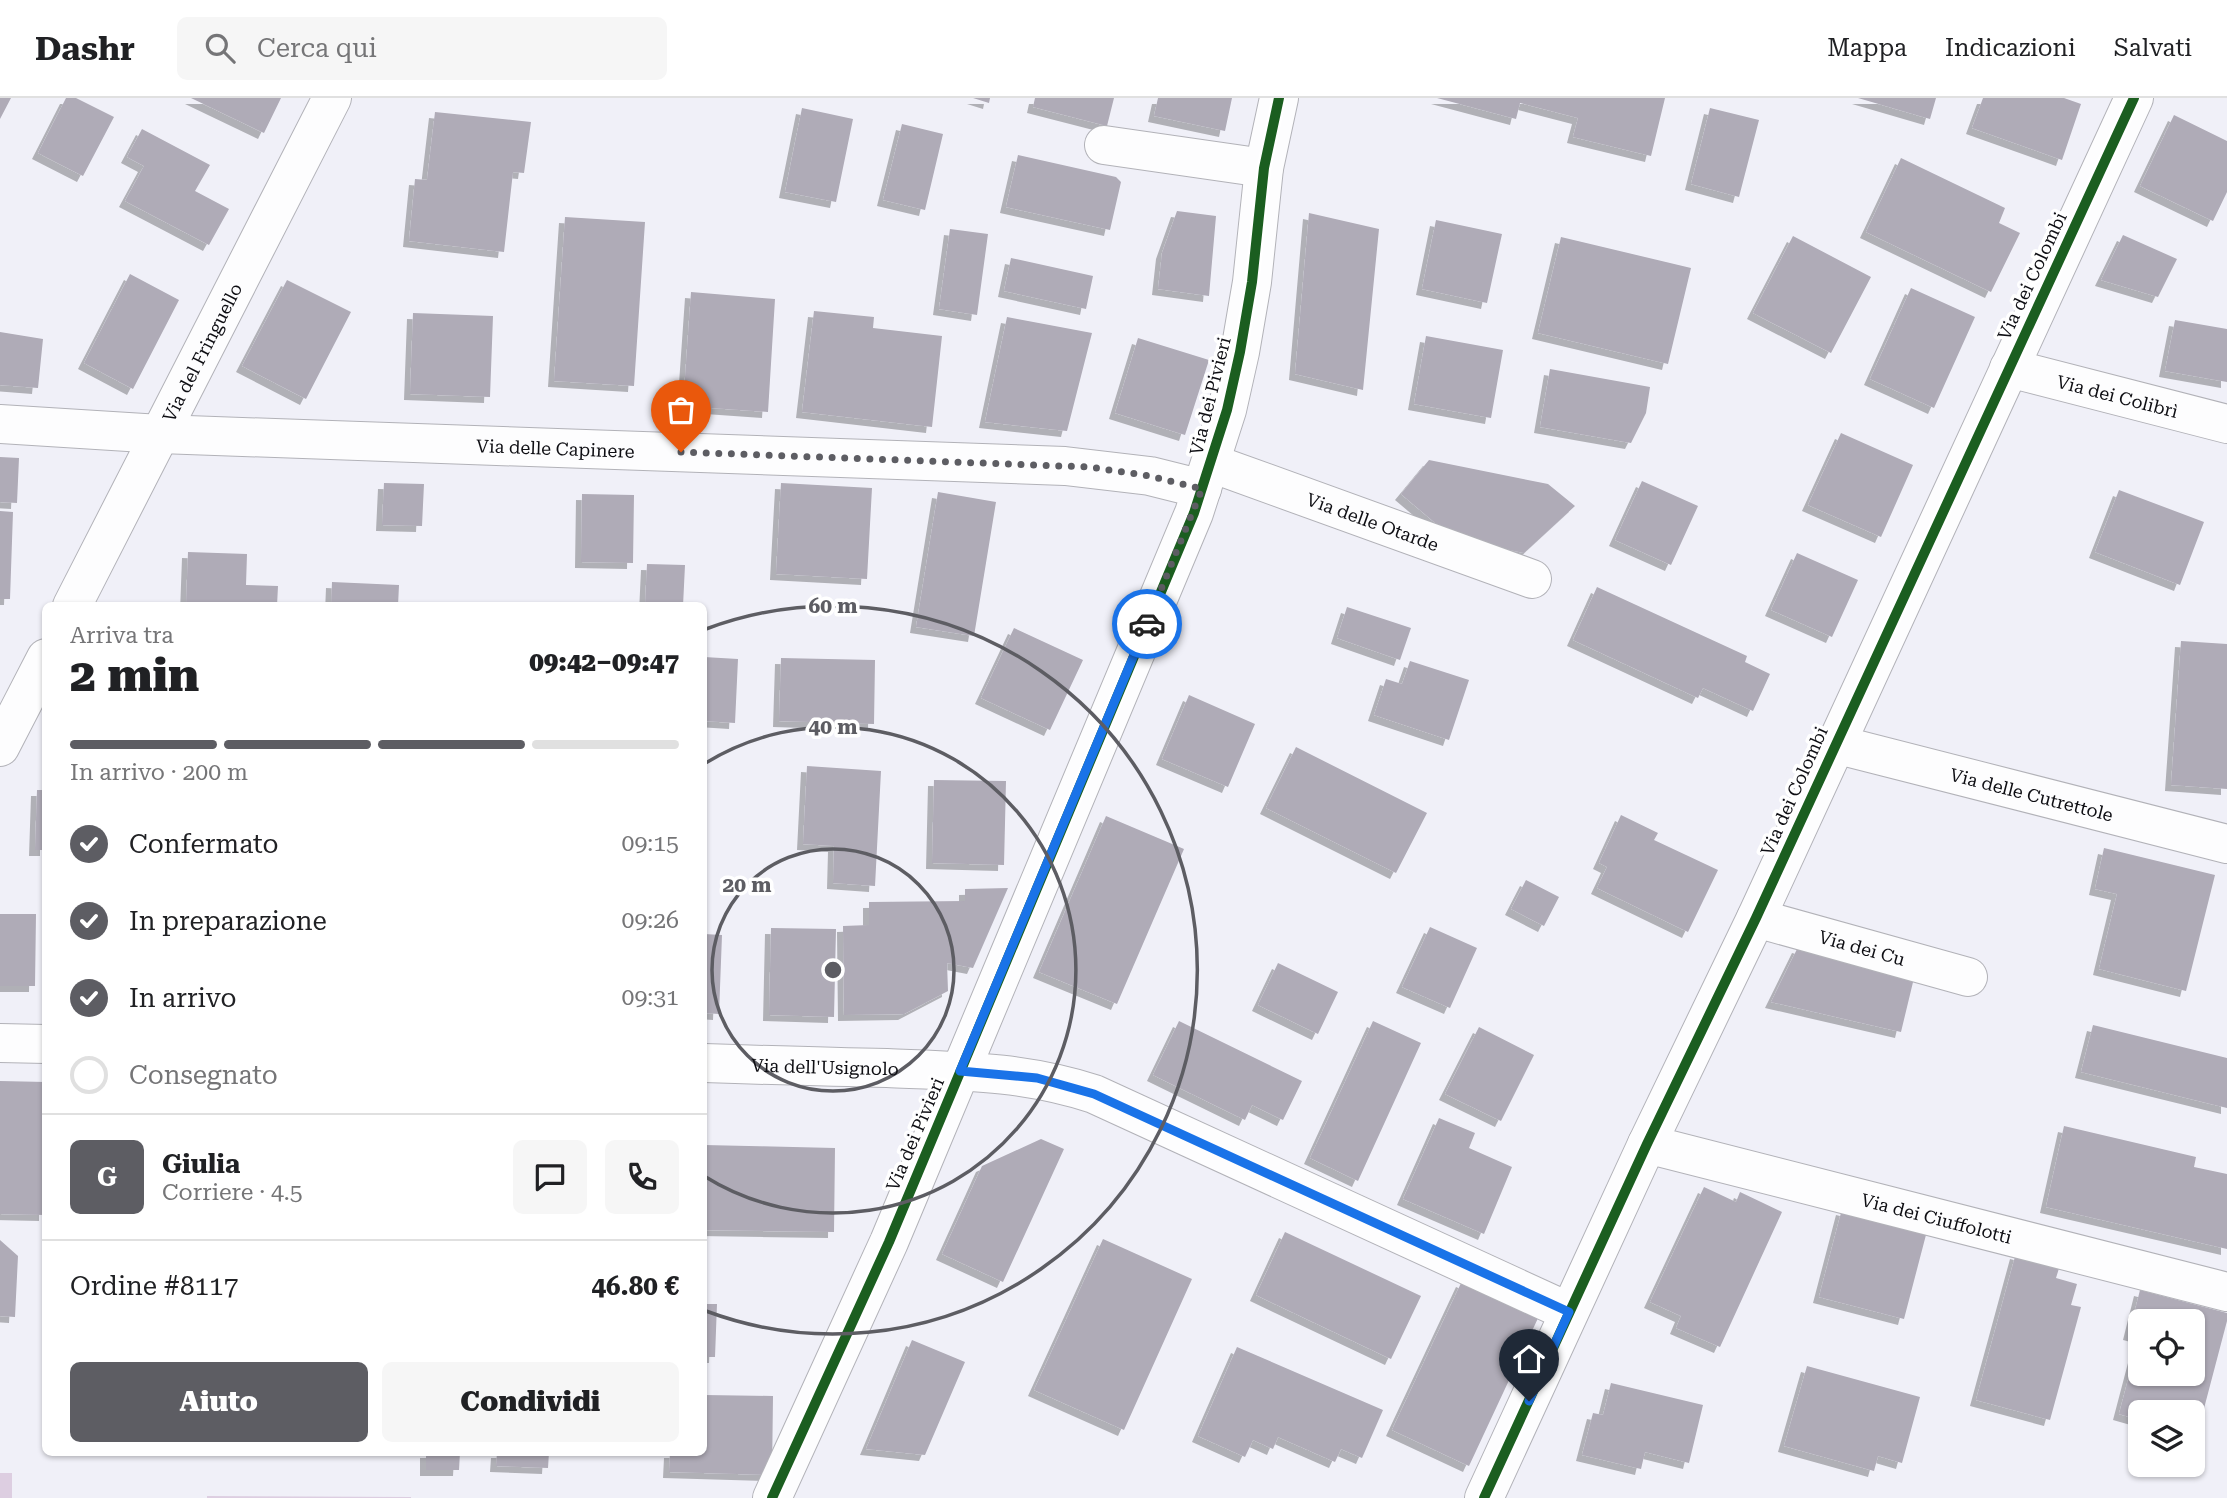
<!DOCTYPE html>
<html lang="it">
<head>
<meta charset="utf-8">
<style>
	:root { --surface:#fff; --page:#f6f6f6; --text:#202124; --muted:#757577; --line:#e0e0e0; --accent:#5d5d63 }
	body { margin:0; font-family:"Roboto Serif",serif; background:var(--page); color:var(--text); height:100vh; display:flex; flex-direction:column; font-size:26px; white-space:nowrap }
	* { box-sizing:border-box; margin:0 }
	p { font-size:23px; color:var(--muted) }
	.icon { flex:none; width:38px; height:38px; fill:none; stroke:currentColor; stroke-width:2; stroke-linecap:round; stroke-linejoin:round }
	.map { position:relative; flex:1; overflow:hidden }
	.panel { position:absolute; left:42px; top:504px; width:665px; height:854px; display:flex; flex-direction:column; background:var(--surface); border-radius:10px; box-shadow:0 2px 5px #0004 }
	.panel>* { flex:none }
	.controls { position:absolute; left:2128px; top:1211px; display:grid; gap:14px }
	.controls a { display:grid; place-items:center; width:77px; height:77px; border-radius:10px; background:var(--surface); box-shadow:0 2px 5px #0004; font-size:35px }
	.pin { position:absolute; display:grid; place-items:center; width:60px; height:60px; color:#fff; margin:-72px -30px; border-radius:50% 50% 50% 0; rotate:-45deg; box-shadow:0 0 7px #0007 }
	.pin .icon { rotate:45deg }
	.courier { position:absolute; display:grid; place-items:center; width:70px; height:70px; margin:-35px; border:5px solid #1a73e8; border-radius:50%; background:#fff; color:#222; box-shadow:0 2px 9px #0007 }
	.overview em { font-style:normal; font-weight:800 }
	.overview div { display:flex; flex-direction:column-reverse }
	.overview { display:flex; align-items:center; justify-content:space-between; height:119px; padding:0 28px }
	h1 { font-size:46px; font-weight:800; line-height:52px }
	.bar { display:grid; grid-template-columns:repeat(4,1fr); gap:10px 7px; align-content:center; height:84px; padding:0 28px }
	.bar i { height:9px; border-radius:5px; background:var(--line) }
	.bar .selected { background:var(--accent) }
	.bar p { grid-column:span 4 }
	.line { display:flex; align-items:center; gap:18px; padding:0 28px; border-top:2px solid var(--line) }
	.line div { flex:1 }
	.round { display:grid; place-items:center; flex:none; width:74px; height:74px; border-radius:10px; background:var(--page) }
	ol { padding:0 28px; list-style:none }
	li { display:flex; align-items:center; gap:21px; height:77px }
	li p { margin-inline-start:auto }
	li .icon { padding:7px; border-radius:50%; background:var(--accent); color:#fff; stroke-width:4 }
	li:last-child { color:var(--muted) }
	li i { width:38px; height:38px; border:4px solid var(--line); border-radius:50% }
	.primary-button { display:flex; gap:14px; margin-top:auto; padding:14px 28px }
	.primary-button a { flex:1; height:80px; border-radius:10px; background:var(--accent); color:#fff; font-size:28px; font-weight:800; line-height:80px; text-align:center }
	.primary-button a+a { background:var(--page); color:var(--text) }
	header { display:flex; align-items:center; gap:42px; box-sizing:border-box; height:98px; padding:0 35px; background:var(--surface); border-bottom:2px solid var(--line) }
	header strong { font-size:33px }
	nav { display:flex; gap:38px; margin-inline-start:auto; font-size:24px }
	.search { width:490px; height:63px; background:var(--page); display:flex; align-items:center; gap:18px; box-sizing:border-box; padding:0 24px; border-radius:10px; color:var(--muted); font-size:26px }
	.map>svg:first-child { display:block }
	.green { fill:#ddcee1 }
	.building { fill:#afabb7; filter:url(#shadow) }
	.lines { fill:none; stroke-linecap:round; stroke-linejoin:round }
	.minor-casing { stroke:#b2b2b8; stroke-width:40 }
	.minor { stroke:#fdfdfe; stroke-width:38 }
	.cycleway-casing { stroke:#fff; stroke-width:15 }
	.cycleway { stroke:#1b5e20; stroke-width:10 }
	.done { stroke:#5d5d63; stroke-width:7; stroke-dasharray:0 12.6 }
	.route { stroke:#1a73e8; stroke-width:9 }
	.ring { fill:none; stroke:#5d5d63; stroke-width:3.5 }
	.labels { text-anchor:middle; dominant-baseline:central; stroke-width:7; stroke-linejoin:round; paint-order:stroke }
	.street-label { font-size:18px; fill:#0e0e13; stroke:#fff }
	.centre { fill:#5d5d63; stroke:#fff; stroke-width:3.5 }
	.ring-label { font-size:21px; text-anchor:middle; font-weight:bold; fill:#5d5d63; stroke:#fff; stroke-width:7; stroke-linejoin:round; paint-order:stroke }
</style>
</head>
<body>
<header>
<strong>Dashr</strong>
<div class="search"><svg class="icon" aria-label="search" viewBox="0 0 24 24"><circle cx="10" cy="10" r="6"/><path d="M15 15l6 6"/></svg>Cerca qui</div>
<nav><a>Mappa</a><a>Indicazioni</a><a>Salvati</a></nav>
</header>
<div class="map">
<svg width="2227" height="1400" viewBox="0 0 2227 1400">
	<defs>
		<filter id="shadow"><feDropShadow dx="-6" dy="6" stdDeviation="0" flood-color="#0004"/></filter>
	</defs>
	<rect width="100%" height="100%" fill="#f0f0f8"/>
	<!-- green -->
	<path class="green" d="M 0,1375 L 12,1375 L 12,1400 L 0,1400 Z
		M 207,1398 L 411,1399 L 411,1400 L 207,1400 Z"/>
	<!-- building -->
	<path class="building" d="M 0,0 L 11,0 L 0,21 Z
		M 66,0 L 76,0 L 114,19 L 83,78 L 38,55 Z
		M 191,0 L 281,0 L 264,35 Z
		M 973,0 L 990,0 L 989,5 Z
		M 1035,0 L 1114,0 L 1107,28 L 1033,9 Z
		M 1158,0 L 1232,0 L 1225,33 L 1154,18 Z
		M 1437,0 L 1665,0 L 1651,58 L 1573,39 L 1578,20 L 1520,5 L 1516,21 Z
		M 1858,0 L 1936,0 L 1930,21 Z
		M 1983,0 L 2064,0 L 2081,6 L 2062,62 L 1972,30 Z
		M 802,10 L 853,21 L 836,104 L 785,94 Z
		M 1710,10 L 1759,22 L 1739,99 L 1691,86 Z
		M 435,14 L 531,24 L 524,75 L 513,74 L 504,154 L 409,143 L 415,81 L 427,82 Z
		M 2174,17 L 2227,43 L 2227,94 L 2213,123 L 2140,88 Z
		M 902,26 L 943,36 L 925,112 L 883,102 Z
		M 142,31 L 210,67 L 195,93 L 229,111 L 209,147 L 125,103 L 144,68 L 127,59 Z
		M 1018,57 L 1116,79 L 1121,84 L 1110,132 L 1006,109 Z
		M 1901,60 L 2005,110 L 1999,125 L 2020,135 L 1991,194 L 1866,134 Z
		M 1177,113 L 1216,118 L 1209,198 L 1158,191 L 1162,155 Z
		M 1309,115 L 1379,131 L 1363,292 L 1295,276 Z
		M 565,119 L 645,124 L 634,288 L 554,283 Z
		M 1436,122 L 1502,136 L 1487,205 L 1422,191 Z
		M 950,131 L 988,136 L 977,217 L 939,211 Z
		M 2123,137 L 2177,161 L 2158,199 L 2101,182 Z
		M 1793,138 L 1871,179 L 1831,255 L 1753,215 Z
		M 1561,139 L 1691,170 L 1668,266 L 1538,235 Z
		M 1011,160 L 1093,178 L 1086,211 L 1004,193 Z
		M 130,176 L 179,202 L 133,291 L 84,265 Z
		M 287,182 L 351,214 L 306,301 L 242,268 Z
		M 1911,190 L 1975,219 L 1934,310 L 1870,281 Z
		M 691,194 L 775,201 L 768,314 L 683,308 Z
		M 814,213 L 874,219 L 873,230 L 942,238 L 932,329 L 802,314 Z
		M 413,215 L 493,218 L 490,299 L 410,296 Z
		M 1007,219 L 1092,235 L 1067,333 L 985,324 Z
		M 2175,222 L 2227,231 L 2227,284 L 2165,273 Z
		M 0,234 L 43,241 L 38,290 L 0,287 Z
		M 1426,238 L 1503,252 L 1491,320 L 1414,306 Z
		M 1138,240 L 1209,262 L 1185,337 L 1115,315 Z
		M 1550,271 L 1650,289 L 1646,315 L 1631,345 L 1540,329 Z
		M 1841,335 L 1913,367 L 1881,439 L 1808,407 Z
		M 0,359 L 19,360 L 17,405 L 0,404 Z
		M 1429,362 L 1548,386 L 1575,408 L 1524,455 L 1453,440 L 1401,396 Z
		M 1642,383 L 1698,408 L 1671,467 L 1615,442 Z
		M 384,385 L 424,386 L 422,428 L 382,427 Z
		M 781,385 L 872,390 L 867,481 L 776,476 Z
		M 2119,392 L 2204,424 L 2180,487 L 2095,454 Z
		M 938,394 L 996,404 L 974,538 L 916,529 Z
		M 582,396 L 634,397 L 633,465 L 581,464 Z
		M 0,413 L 13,414 L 10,501 L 0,501 Z
		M 188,454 L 247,456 L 246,487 L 278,488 L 277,508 L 186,508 Z
		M 1797,455 L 1858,482 L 1832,539 L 1771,512 Z
		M 647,466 L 685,467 L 683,508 L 645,508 Z
		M 332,484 L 399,487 L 398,508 L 331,508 Z
		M 1597,489 L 1747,558 L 1745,564 L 1770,576 L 1753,613 L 1703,590 L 1698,600 L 1573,542 Z
		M 1347,509 L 1411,530 L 1400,562 L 1337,540 Z
		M 1014,530 L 1083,562 L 1050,632 L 981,600 Z
		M 2181,543 L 2227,546 L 2227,691 L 2171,687 Z
		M 704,559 L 738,561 L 735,625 L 704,623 Z
		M 781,560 L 875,562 L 874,626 L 779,623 Z
		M 1410,563 L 1469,582 L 1449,642 L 1374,617 L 1386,581 L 1402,586 Z
		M 1189,597 L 1255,626 L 1228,689 L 1162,661 Z
		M 1296,649 L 1427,715 L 1396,775 L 1266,710 Z
		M 807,668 L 881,673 L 875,788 L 833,785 L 834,748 L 803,746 Z
		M 934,682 L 1006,683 L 1004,767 L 932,765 Z
		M 37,692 L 46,692 L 46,752 L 35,752 Z
		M 1621,717 L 1658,735 L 1654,742 L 1718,772 L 1688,834 L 1597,790 L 1607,769 L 1599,765 Z
		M 1106,718 L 1184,751 L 1117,906 L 1039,874 Z
		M 2104,750 L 2215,777 L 2186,893 L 2099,871 L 2117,796 L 2095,791 Z
		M 1526,782 L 1559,799 L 1544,828 L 1511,811 Z
		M 1008,790 L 973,870 L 947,865 L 948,893 L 904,916 L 844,917 L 843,828 L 869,827 L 869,804 L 965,803 L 965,791 Z
		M 0,816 L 36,816 L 35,888 L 0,888 Z
		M 1430,829 L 1477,850 L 1450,910 L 1402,889 Z
		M 771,830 L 836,831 L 834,919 L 769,917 Z
		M 704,836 L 722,837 L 719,916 L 704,915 Z
		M 1798,849 L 1914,880 L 1901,934 L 1771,904 Z
		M 1278,865 L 1338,894 L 1318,936 L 1258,907 Z
		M 1179,923 L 1302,983 L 1283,1022 L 1252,1007 L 1245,1022 L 1153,977 Z
		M 1373,923 L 1421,945 L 1358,1083 L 1310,1060 Z
		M 2093,927 L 2227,960 L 2227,1010 L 2081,974 Z
		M 1479,929 L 1534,957 L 1501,1023 L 1445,996 Z
		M 0,983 L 46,984 L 45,1117 L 0,1116 Z
		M 1439,1020 L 1475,1035 L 1469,1050 L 1512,1069 L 1484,1136 L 1403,1101 Z
		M 2064,1028 L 2196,1059 L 2194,1069 L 2227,1076 L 2227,1151 L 2046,1109 Z
		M 1041,1041 L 1064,1051 L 1003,1184 L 942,1156 L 982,1068 Z
		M 704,1047 L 835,1050 L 834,1134 L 704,1132 Z
		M 1704,1089 L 1736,1104 L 1740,1094 L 1782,1114 L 1720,1249 L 1676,1230 L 1681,1218 L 1650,1204 Z
		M 1842,1111 L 1927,1133 L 1904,1221 L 1819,1199 Z
		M 1285,1134 L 1421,1198 L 1391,1261 L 1256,1197 Z
		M 1103,1141 L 1192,1181 L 1124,1332 L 1034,1292 Z
		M 0,1142 L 18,1158 L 15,1219 L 0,1218 Z
		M 2016,1155 L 2060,1167 L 2056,1180 L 2077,1186 L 2071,1207 L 2081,1209 L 2050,1322 L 1976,1302 Z
		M 1462,1183 L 1539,1218 L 1469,1368 L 1392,1332 Z
		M 2140,1192 L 2227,1215 L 2227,1223 L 2197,1337 L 2193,1336 L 2193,1314 L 2140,1314 L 2140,1322 L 2119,1316 L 2139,1240 L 2140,1276 L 2193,1276 L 2193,1223 L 2140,1223 L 2140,1239 L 2129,1236 Z
		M 704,1206 L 717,1206 L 715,1259 L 704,1259 Z
		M 912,1242 L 965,1264 L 925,1357 L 866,1351 Z
		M 1237,1249 L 1383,1312 L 1362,1360 L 1341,1351 L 1335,1364 L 1278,1339 L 1273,1351 L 1253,1342 L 1245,1359 L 1198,1338 Z
		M 1807,1268 L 1920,1299 L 1902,1365 L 1878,1358 L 1874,1373 L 1784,1348 Z
		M 1611,1285 L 1703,1307 L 1689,1365 L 1645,1354 L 1641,1371 L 1582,1357 L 1593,1315 L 1603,1317 Z
		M 704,1297 L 773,1298 L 772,1377 L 669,1374 L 670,1354 L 704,1354 Z
		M 426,1354 L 460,1354 L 459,1372 L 426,1372 Z
		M 497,1354 L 549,1354 L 548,1370 L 496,1368 Z"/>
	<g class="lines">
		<defs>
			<g id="minor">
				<path d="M 1104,47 L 1264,70"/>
				<path id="s1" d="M 2009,270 L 2227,326"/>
				<path id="s2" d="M 0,326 L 160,336 L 1065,368 L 1150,378 L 1202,391"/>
				<path id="s3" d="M 1211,365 L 1532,481"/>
				<path id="s4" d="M 72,508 L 332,0"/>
				<path id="s5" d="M 1835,646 L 2227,746"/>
				<path d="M 0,649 L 46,560"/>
				<path id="s6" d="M 1756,820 L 1968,879"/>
				<path d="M 0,945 L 46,946"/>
				<path id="s7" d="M 704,965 C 765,967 826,969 887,970 C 959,973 1024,973 1094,996 L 1569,1214"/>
				<path id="s8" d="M 1647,1046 L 2227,1194"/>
				<path d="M 772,1400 L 889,1144 L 1194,415 L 1227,312 L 1240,254 L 1252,184 L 1264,70 L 1279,0"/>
				<path d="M 1484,1400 L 1647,1046 L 1756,820 L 2134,0"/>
			</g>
		</defs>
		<!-- minor casing -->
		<use href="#minor" class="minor-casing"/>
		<!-- minor -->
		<use href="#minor" class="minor"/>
		<defs>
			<path id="cycleway" d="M 772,1400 L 889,1144 L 1194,415 L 1227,312 L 1240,254 L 1252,184 L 1264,70 L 1279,0
				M 1484,1400 L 1647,1046 L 1756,820 L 2134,0"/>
		</defs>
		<!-- cycleway casing -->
		<use href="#cycleway" class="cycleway-casing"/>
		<!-- cycleway -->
		<use href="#cycleway" class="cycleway"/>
	</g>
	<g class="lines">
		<!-- done -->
		<path class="done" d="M 681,354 L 1089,369 L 1150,378 L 1202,391 L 1147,526"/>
		<!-- route -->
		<path class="route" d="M 1147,526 L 960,973 L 1037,980 L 1094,996 L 1569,1214 L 1529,1303"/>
	</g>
	<!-- distance rings -->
	<g class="ring">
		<circle cx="833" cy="872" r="121"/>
		<path d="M704 666A243 243 0 1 1 704 1078"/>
		<path d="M706 531A364 364 0 1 1 706 1213"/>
	</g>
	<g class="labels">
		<!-- street labels -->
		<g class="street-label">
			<text transform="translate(2032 178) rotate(-65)">Via dei Colombi</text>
			<text stroke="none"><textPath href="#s4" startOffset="285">Via del Fringuello</textPath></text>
			<text transform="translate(1210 298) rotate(-76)">Via dei Pivieri</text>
			<text stroke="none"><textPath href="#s1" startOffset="112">Via dei Colibrì</textPath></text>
			<text stroke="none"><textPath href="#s2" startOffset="556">Via delle Capinere</textPath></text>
			<text stroke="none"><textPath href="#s3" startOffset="172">Via delle Otarde</textPath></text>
			<text transform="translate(1794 693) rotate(-66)">Via dei Colombi</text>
			<text stroke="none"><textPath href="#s5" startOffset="203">Via delle Cutrettole</textPath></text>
			<text stroke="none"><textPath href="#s6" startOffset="110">Via dei Cu</textPath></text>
			<text stroke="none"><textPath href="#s7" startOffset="121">Via dell'Usignolo</textPath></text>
			<text transform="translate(915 1036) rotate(-67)">Via dei Pivieri</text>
			<text stroke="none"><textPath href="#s8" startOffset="299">Via dei Ciuffolotti</textPath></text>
		</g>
	</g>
	<circle cx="833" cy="872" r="10" class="centre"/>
	<g class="ring-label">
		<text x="833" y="515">60 m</text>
		<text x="833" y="636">40 m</text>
		<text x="747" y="794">20 m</text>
	</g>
</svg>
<div class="controls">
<a><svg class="icon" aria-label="locate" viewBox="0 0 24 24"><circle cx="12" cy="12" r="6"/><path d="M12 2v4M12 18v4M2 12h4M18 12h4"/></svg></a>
<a><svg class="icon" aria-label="layers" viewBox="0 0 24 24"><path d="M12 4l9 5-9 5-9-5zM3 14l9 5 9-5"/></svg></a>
</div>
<div class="pin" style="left:681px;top:354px;background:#ea580c"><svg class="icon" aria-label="bag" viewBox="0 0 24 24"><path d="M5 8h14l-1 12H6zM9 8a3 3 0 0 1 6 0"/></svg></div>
<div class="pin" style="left:1529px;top:1303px;background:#1f2937"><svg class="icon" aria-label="home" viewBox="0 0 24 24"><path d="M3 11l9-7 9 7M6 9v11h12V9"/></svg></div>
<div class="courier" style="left:1147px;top:526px"><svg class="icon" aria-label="car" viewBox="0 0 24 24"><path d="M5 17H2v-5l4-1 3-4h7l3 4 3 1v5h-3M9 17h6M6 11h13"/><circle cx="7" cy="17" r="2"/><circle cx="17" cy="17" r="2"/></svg></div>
<section class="panel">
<div class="overview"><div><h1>2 min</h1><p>Arriva tra</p></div><em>09:42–09:47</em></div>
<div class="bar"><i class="selected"></i><i class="selected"></i><i class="selected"></i><i></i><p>In arrivo · 200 m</p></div>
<ol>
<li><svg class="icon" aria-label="check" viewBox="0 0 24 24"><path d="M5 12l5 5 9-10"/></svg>Confermato<p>09:15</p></li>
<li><svg class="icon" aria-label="check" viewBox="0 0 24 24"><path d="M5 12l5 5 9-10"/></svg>In preparazione<p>09:26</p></li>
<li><svg class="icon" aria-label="check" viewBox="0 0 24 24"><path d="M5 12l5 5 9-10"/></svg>In arrivo<p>09:31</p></li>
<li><i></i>Consegnato</li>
</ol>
<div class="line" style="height:126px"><b class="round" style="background:var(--accent);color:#fff">G</b><div><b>Giulia</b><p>Corriere · 4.5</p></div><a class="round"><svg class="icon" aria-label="chat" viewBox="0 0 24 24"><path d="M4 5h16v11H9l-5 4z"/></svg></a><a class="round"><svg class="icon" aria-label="phone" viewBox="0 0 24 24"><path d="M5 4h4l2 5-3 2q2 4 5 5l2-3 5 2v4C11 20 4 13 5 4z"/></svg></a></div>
<div class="line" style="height:91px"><div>Ordine #8117</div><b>46.80 €</b></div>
<div class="primary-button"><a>Aiuto</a><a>Condividi</a></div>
</section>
</div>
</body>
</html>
